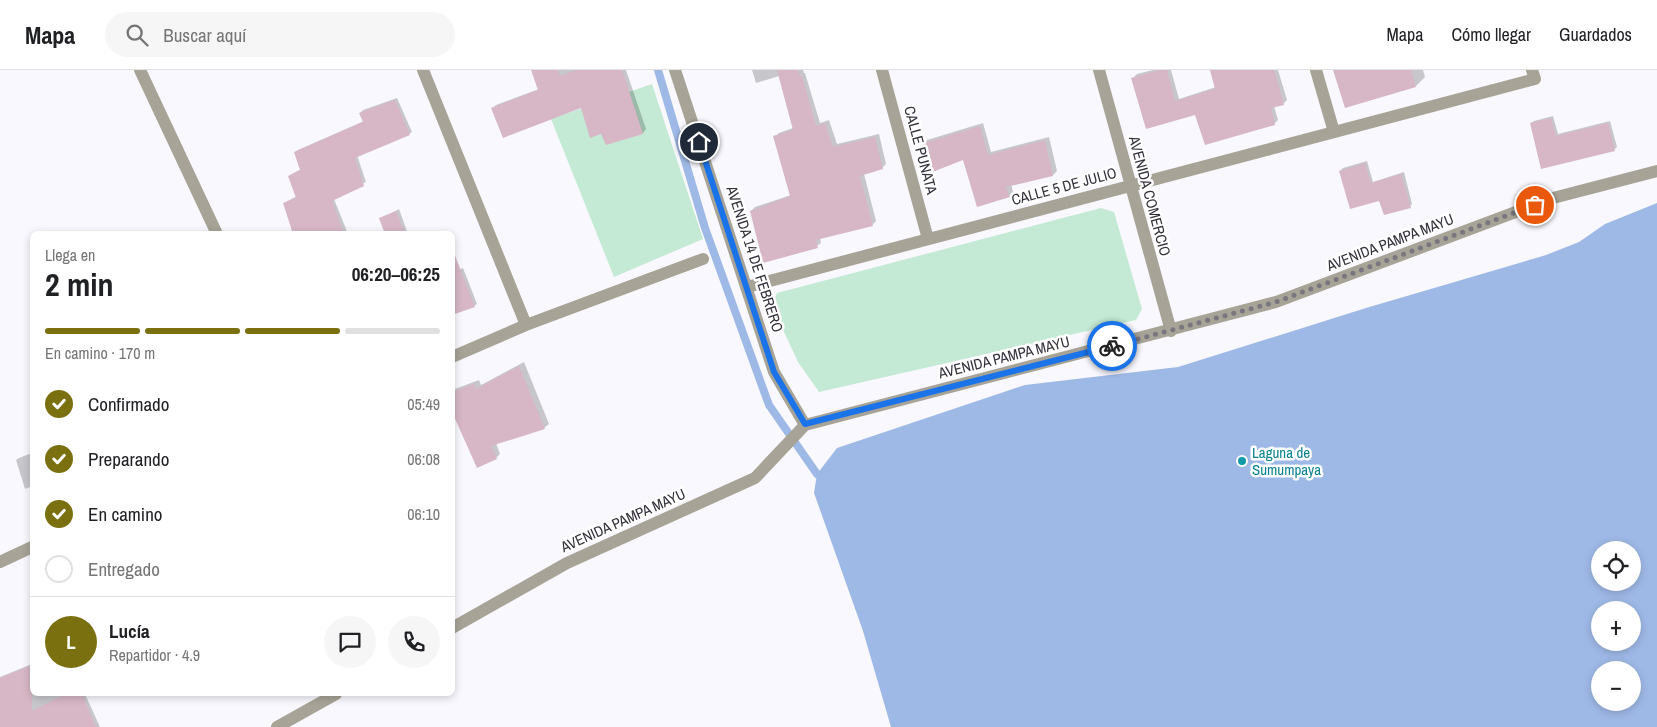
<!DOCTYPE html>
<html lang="es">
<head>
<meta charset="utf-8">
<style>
	:root { --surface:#fff; --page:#f6f6f6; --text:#202124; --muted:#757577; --line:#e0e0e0; --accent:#7b7010 }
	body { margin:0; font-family:"Archivo Narrow",sans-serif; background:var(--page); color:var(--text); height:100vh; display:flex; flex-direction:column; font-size:19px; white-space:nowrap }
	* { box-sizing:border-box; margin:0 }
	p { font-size:16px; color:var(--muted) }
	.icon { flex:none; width:28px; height:28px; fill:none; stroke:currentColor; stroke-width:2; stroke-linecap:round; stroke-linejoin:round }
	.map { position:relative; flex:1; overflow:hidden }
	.panel { position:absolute; left:30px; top:161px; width:425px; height:465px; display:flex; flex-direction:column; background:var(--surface); border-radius:8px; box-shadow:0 2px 8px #0003 }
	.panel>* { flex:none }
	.controls { position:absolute; left:1591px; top:471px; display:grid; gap:10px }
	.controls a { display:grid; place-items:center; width:50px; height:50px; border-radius:50%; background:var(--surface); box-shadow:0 2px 8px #0003; font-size:25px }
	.pin { position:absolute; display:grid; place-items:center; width:42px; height:42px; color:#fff; margin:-21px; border:2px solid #fff; border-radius:50%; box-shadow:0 1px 5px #0007 }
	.courier { position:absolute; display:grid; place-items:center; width:50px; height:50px; margin:-25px; border:4px solid #1a73e8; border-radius:50%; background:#fff; color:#222; box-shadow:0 1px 6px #0007 }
	.headline em { font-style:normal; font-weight:700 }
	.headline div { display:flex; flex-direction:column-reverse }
	.headline { display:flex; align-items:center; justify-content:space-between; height:85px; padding:0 15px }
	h1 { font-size:32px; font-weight:700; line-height:38px }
	.bar { display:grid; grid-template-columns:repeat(4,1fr); gap:8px 5px; align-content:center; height:60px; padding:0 15px }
	.bar i { height:6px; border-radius:4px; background:var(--line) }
	.bar .current { background:var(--accent) }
	.bar p { grid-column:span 4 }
	.line { display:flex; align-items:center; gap:12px; padding:0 15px; border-top:1px solid var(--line) }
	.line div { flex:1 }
	.round { display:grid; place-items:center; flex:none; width:52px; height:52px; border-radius:26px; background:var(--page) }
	ol { padding:0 15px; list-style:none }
	li { display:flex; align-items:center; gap:15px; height:55px }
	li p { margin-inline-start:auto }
	li .icon { padding:5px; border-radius:50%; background:var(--accent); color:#fff; stroke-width:4 }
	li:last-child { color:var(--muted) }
	li i { width:28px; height:28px; border:2px solid var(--line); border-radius:50% }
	header { display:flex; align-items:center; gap:30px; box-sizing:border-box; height:70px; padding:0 25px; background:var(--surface); border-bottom:1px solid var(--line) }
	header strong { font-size:24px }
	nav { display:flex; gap:28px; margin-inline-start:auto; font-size:18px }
	.search { width:350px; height:45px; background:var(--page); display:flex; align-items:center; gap:12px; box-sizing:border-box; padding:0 18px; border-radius:28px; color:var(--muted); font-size:19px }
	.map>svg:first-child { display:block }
	.green { fill:#c4e9d4 }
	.water { fill:#9fb9e7; fill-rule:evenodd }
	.shadow { fill:#0003 }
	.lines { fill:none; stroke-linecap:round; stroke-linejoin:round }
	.stream { stroke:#9fb9e7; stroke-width:8 }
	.building { fill:#d7b7c5 }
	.minor { stroke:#a7a397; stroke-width:12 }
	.done { stroke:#797680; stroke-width:5; stroke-dasharray:0 9 }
	.route { stroke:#1a73e8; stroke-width:6 }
	.culture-dot { fill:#0f9aa8; stroke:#fff; stroke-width:2 }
	.labels { text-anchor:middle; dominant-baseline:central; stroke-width:5; stroke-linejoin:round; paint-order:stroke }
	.street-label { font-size:15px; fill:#34303c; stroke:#fff }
	.culture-label { font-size:15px; fill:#0d838f; stroke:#fff; text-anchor:start }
</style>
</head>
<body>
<header>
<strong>Mapa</strong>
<div class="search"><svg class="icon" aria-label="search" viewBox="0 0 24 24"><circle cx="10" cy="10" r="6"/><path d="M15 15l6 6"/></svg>Buscar aquí</div>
<nav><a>Mapa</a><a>Cómo llegar</a><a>Guardados</a></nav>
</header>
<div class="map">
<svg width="1657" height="657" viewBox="0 0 1657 657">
	<rect width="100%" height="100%" fill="#f9f8fe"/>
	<!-- green -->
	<path class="green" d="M 652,14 L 703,169 L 614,207 L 551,49 Z
		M 1101,138 L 1114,142 L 1142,239 L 1136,250 L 819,322 L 798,292 L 772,236 L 777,223 Z"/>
	<!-- water -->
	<path class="water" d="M 1657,133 L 1657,657 L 891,657 L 863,561 L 814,423 L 817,404 L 837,378 L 1025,315 L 1178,297 L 1366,238 L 1546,185 L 1579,172 L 1605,154 ZM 1600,480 L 1632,480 L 1632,512 L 1600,512 ZM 1600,540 L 1632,540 L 1632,572 L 1600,572 ZM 1600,600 L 1632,600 L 1632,632 L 1600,632 Z"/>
	<!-- shadow -->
	<path class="shadow" d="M 532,0 L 626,0 L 646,59 L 643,63 L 607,74 L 602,62 L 582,36 L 493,38 L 496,35 L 539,19 Z
		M 752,0 L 803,0 L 804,3 L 805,3 L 820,53 L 829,50 L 837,74 L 879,64 L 886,94 L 882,98 L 864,104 L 876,151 L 872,155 L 820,168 L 821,173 L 817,176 L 751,141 L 755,137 L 791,125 L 775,67 L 779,63 L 793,58 L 779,6 L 756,13 Z
		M 1153,0 L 1171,0 L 1179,29 L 1216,17 L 1211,0 L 1278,0 L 1287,30 L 1283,34 L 1274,36 L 1278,50 L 1274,54 L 1196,44 L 1133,8 L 1137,4 Z
		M 1335,0 L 1423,0 L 1425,7 L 1416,16 Z
		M 397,28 L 412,62 L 409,64 L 357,85 L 366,112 L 334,129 L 348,164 L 287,164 L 293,161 L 284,133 L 297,126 L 289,106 L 301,99 L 296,82 L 298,80 L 364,51 L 360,43 L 363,40 Z
		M 1553,46 L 1558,64 L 1610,51 L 1617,77 L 1614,80 L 1542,97 L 1531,53 L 1534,51 Z
		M 983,53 L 991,82 L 1049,67 L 1057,101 L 1053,105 L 1011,114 L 1013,122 L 1009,126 L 964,88 L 923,74 L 927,70 Z
		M 1367,91 L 1373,112 L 1404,102 L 1412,134 L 1410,136 L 1380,129 L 1340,101 L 1343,98 Z
		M 399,139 L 408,164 L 387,164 L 381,149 Z
		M 463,198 L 477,234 L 474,236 L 452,202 Z
		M 524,292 L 549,354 L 544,358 L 496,373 L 500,384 L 496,388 L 452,339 L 452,320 L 479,310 L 481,315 Z
		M 32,383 L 32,416 L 25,419 L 16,390 L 19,388 Z
		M 32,594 L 32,624 L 85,624 L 100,657 L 0,657 L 0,607 Z"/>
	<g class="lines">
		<!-- stream -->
		<path class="stream" d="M 658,0 L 705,158 L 769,335 L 817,404"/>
	</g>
	<!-- building -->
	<path class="building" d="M 531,0 L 558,0 L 560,6 L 576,0 L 622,0 L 643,64 L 606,75 L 601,64 L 590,68 L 581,38 L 503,68 L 491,38 L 538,20 Z
		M 777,0 L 798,0 L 800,6 L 802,6 L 816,56 L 825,53 L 833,77 L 875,67 L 883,99 L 860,106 L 873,156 L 816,170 L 818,178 L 763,193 L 750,141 L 790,126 L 773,66 L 793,60 Z
		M 1160,0 L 1167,0 L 1175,31 L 1215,19 L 1210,0 L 1274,0 L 1284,35 L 1271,38 L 1275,55 L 1205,75 L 1195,45 L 1146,59 L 1131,8 Z
		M 1333,0 L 1411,0 L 1416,17 L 1345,38 Z
		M 395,30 L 410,65 L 355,88 L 364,116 L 332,131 L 344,164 L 293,164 L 283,133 L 296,128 L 288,106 L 300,100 L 294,82 L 363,52 L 359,43 Z
		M 1551,48 L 1556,66 L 1608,53 L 1615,81 L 1541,99 L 1530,53 Z
		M 980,56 L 988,85 L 1045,70 L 1053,106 L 1006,117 L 1010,127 L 977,137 L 963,90 L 930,103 L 922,74 Z
		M 1365,93 L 1371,113 L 1401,104 L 1411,138 L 1384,145 L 1379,131 L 1350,139 L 1339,101 Z
		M 396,141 L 405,164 L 385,164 L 379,148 Z
		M 454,183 L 475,237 L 452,245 L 452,184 Z
		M 519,296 L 545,359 L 491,376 L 497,389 L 477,398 L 452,342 L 452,322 L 474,314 L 476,319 Z
		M 32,595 L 32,641 L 65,624 L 82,624 L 96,657 L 0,657 L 0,608 Z"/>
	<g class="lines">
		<!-- minor -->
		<path class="minor" d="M 140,0 L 217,164
			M 423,0 L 526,255
			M 675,0 L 774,302 L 805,355
			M 882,0 L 928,169
			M 1099,0 L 1171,261
			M 1316,0 L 1334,62
			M 747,217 L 1535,9 L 1532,0
			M 452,287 L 526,255 L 703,189
			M 0,492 L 32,477
			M 452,558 L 567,493 L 755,408 L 805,355 L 1276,232 L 1553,128 L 1657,101
			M 277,657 L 336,624"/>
	</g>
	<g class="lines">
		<!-- done -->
		<path class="done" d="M 1112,276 L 1276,232 L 1535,135"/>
		<!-- route -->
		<path class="route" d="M 699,72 L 774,302 L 805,354 L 1112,276"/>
	</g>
	<!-- markers -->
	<circle class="culture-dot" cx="1242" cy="391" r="5"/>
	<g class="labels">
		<!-- street labels -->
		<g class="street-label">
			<text transform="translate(921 80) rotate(75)">CALLE PUNATA</text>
			<text transform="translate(1064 116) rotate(-15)">CALLE 5 DE JULIO</text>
			<text transform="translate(1150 126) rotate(75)">AVENIDA COMERCIO</text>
			<text transform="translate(1390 172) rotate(-21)">AVENIDA PAMPA MAYU</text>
			<text transform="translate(755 189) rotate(72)">AVENIDA 14 DE FEBRERO</text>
			<text transform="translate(1004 287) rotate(-14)">AVENIDA PAMPA MAYU</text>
			<text transform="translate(623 450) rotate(-24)">AVENIDA PAMPA MAYU</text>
		</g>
		<!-- culture labels -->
		<g class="culture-label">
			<text x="1252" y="382">Laguna de<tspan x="1252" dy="17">Sumumpaya</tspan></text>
		</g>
	</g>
</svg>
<div class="controls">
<a><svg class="icon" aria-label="locate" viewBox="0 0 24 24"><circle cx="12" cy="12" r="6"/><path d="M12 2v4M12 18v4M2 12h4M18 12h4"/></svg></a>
<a>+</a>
<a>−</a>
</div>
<div class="pin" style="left:1535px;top:135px;background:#ea580c"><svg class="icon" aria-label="bag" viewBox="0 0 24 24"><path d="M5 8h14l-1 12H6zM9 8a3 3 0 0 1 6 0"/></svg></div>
<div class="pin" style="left:699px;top:72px;background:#1f2937"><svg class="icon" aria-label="home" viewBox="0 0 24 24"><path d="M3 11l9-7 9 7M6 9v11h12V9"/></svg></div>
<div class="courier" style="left:1112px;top:276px"><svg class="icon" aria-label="bike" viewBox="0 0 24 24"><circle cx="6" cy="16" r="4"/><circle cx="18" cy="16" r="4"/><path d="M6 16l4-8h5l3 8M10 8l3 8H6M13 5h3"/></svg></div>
<section class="panel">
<div class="headline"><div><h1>2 min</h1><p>Llega en</p></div><em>06:20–06:25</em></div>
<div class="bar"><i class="current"></i><i class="current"></i><i class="current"></i><i></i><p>En camino · 170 m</p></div>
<ol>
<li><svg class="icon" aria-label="check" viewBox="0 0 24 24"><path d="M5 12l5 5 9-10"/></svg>Confirmado<p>05:49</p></li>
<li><svg class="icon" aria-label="check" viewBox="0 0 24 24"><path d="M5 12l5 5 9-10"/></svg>Preparando<p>06:08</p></li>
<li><svg class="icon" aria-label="check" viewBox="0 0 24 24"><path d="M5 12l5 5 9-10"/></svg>En camino<p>06:10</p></li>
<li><i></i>Entregado</li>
</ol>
<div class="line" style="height:90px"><b class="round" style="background:var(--accent);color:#fff">L</b><div><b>Lucía</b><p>Repartidor · 4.9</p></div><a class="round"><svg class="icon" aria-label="chat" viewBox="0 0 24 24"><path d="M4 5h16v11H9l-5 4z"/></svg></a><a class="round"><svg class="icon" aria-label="phone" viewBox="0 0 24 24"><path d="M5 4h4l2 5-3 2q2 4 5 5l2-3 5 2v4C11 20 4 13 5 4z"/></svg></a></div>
</section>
</div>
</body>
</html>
